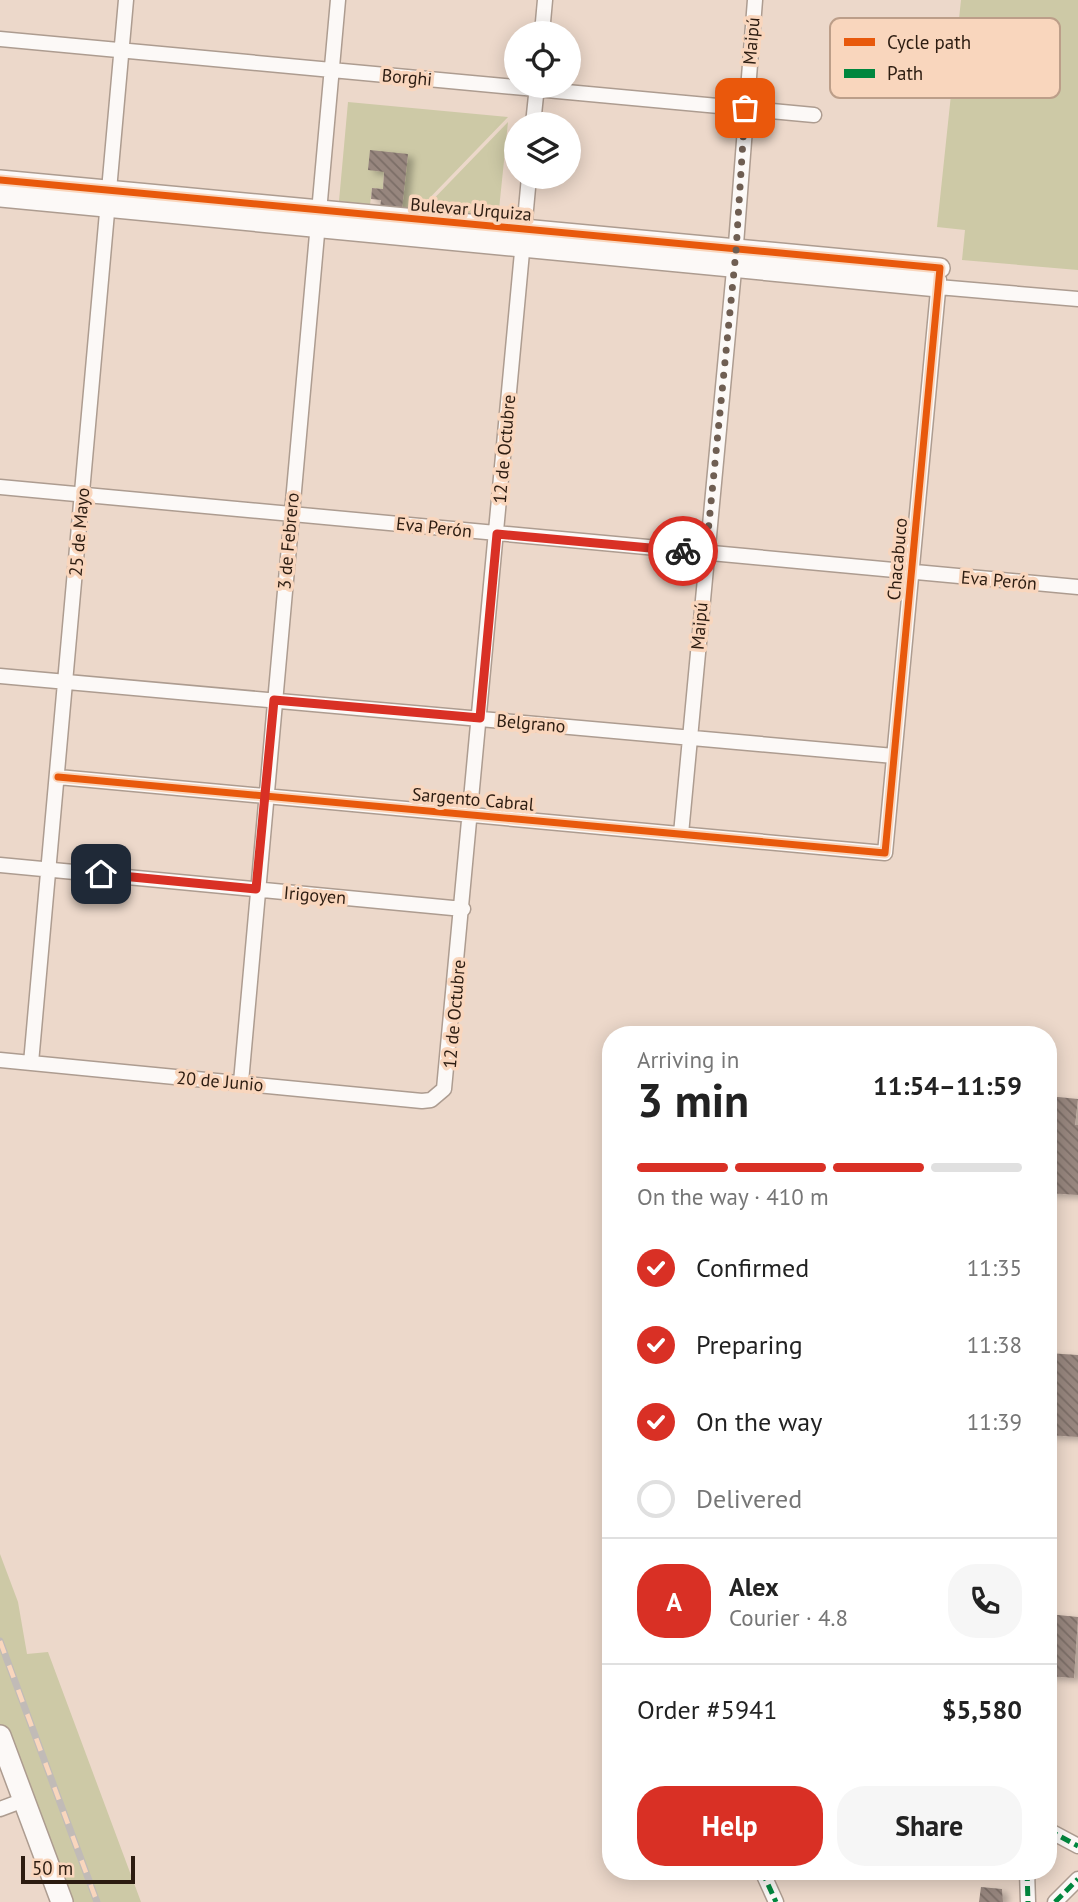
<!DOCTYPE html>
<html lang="en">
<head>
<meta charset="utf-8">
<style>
	:root { --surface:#fff; --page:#f6f6f6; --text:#222; --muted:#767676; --line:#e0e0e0; --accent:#d93025 }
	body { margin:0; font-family:"PT Sans",sans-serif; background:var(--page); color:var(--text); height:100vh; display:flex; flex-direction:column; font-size:26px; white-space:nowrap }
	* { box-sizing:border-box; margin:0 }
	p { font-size:23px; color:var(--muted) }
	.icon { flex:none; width:38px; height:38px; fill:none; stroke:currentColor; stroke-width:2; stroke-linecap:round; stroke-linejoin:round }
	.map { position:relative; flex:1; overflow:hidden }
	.sheet { position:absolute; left:602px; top:1026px; width:455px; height:854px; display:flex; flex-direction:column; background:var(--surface); border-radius:28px; box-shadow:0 4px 18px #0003 }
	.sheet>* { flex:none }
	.controls { position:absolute; left:504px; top:21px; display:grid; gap:14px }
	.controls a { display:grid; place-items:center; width:77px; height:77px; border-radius:50%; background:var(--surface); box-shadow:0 4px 18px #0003; font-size:35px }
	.scale { position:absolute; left:21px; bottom:18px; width:114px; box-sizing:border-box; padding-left:7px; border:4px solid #2c1c11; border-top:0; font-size:19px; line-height:24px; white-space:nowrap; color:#2c1c11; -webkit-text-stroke:5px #f9d6bd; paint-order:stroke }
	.pin { position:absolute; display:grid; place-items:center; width:60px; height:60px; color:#fff; margin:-30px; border-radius:14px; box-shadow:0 4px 10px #0006 }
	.courier { position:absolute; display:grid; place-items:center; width:70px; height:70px; margin:-35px; border:5px solid #d93025; border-radius:50%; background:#fff; color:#222; box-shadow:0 2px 9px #0007 }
	.head em { font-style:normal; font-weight:800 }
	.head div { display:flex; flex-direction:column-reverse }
	.head { display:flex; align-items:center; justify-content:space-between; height:119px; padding:0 35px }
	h1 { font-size:46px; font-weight:800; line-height:52px }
	.bar { display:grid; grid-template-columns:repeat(4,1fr); gap:10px 7px; align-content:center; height:84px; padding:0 35px }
	.bar i { height:9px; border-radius:5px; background:var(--line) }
	.bar .active { background:var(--accent) }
	.bar p { grid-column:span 4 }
	.line { display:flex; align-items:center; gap:18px; padding:0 35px; border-top:2px solid var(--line) }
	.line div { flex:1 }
	.round { display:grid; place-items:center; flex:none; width:74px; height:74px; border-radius:28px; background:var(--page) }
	ol { padding:0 35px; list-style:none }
	li { display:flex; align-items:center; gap:21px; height:77px }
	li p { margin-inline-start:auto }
	li .icon { padding:7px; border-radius:50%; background:var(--accent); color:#fff; stroke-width:4 }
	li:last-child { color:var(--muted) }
	li i { width:38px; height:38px; border:4px solid var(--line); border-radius:50% }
	.action { display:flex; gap:14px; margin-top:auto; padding:14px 35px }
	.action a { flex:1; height:80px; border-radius:28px; background:var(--accent); color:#fff; font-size:28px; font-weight:800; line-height:80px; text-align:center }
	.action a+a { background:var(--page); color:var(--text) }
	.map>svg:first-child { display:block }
	.green { fill:#cdc9a6 }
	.building { fill:url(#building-back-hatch); filter:url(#shadow) }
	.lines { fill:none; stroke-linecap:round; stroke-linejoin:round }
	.street-casing { stroke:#ad9c90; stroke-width:17 }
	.secondary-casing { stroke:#ad9c90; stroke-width:22 }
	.primary-casing { stroke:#ad9c90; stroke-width:24 }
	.street { stroke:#fcf9f7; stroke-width:14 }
	.secondary { stroke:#fcf9f7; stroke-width:19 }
	.primary { stroke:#fcf9f7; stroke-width:21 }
	.rail-casing { stroke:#c1bbb7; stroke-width:7 }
	.rail { stroke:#f9d6bd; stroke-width:4.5; stroke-dasharray:13; stroke-linecap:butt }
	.quiet { stroke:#00873e; stroke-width:5; stroke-dasharray:10 5; stroke-linecap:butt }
	.cycleway-casing { stroke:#f9d6bd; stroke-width:11 }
	.cycleway { stroke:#e8590c; stroke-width:7 }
	.done { stroke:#6f5e52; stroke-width:7; stroke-dasharray:0 12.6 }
	.route { stroke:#d93025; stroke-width:9 }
	.labels { text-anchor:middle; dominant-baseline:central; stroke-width:7; stroke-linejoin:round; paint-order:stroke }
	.street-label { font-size:18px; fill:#2c1c11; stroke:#f9d6bd }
	.key { fill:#f9d6bd; stroke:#bc9e89; stroke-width:2 }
	.key-label { font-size:19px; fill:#2c1c11 }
</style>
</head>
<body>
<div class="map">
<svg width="1078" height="1902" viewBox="0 0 1078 1902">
	<defs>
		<pattern id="building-back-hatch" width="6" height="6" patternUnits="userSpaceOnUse" patternTransform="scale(1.75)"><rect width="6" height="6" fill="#97867e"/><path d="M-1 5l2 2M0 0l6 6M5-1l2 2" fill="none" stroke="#7b6d66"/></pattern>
		<filter id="shadow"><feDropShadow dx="6" dy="3.5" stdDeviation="3.5" flood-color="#0004"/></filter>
	</defs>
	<rect width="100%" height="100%" fill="#ecd8ca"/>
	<!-- green -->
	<path class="green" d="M 961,0 L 1078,0 L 1078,270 L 962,260 L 965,230 L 937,227 Z
		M 348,102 L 508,117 L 417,211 L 402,209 L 384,172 L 383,189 L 372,188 L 370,205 L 339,201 Z
		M 508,122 L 498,219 L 422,211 Z
		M 0,1554 L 18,1602 L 27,1654 L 48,1652 L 141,1902 L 62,1902 L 0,1736 Z"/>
	<!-- building -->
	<path class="building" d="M 370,150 L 408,154 L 402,209 L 380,207 L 381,200 L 371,199 L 372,188 L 383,189 L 384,172 L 368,170 Z
		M 1048,1096 L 1078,1099 L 1075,1125 L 1078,1125 L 1078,1195 L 1048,1193 Z
		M 1048,1353 L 1078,1355 L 1078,1437 L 1048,1435 Z
		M 1048,1614 L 1078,1617 L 1074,1678 L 1048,1676 Z
		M 981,1887 L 1002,1889 L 1003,1902 L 979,1902 Z"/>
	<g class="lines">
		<defs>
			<path id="street" d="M 542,33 L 545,0
				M 0,39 L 814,115
				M 533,124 L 537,86
				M 938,287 L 1078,299
				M 0,487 L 1078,587
				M 0,676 L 894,756
				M 58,777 L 885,853 L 939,280
				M 681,834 L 734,270 L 755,0
				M 0,865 L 463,909
				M 0,1060 L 422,1101 L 431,1100 L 444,1089 L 529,177
				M 31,1063 L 126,0
				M 241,1082 L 338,0
				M 0,1809 L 24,1800
				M 1048,1830 L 1078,1846
				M 762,1871 L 776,1902
				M 1027,1871 L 1028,1902
				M 1055,1902 L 1078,1879"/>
			<path id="secondary" d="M 0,180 L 940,268
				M 0,197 L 938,287"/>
			<path id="primary" d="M 0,1736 L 62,1902"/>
		</defs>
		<!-- street casing -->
		<use href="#street" class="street-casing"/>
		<!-- secondary casing -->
		<use href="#secondary" class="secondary-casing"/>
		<!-- primary casing -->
		<use href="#primary" class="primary-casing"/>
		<!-- street -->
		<use href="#street" class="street"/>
		<!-- secondary -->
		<use href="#secondary" class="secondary"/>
		<!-- primary -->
		<use href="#primary" class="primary"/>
		<defs>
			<path id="rail" d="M 0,1641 L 97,1902"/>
		</defs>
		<!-- rail casing -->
		<use href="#rail" class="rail-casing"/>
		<!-- rail -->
		<use href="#rail" class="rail"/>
		<!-- quiet -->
		<path class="quiet" d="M 1048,1830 L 1078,1846
			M 762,1871 L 776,1902
			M 1027,1871 L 1028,1902
			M 1055,1902 L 1078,1879"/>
		<defs>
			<path id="cycleway" d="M 0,180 L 940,268 L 885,853 L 58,777"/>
		</defs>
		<!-- cycleway casing -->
		<use href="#cycleway" class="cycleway-casing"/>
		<!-- cycleway -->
		<use href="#cycleway" class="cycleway"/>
	</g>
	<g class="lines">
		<!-- done -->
		<path class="done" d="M 683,551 L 706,553 L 736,251 L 745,108"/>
		<!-- route -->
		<path class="route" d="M 101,874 L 256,889 L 274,700 L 480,718 L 497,534 L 683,551"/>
	</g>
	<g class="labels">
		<!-- street labels -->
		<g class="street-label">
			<text transform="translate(751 41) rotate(-85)">Maipú</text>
			<text transform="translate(407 77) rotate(5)">Borghi</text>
			<text transform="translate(471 209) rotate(5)">Bulevar Urquiza</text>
			<text transform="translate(504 449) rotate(-85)">12 de Octubre</text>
			<text transform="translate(434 527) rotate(6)">Eva Perón</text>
			<text transform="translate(79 532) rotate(-85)">25 de Mayo</text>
			<text transform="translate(288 541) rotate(-85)">3 de Febrero</text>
			<text transform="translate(897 559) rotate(-85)">Chacabuco</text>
			<text transform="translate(999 580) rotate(5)">Eva Perón</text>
			<text transform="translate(699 626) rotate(-85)">Maipú</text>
			<text transform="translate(531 723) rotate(5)">Belgrano</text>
			<text transform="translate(473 799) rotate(5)">Sargento Cabral</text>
			<text transform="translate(315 895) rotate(5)">Irigoyen</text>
			<text transform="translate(454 1014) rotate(-85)">12 de Octubre</text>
			<text transform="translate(220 1081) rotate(5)">20 de Junio</text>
		</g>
	</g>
	<!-- legend -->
	<rect x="830" y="18" width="230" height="80" rx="10" class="key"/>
	<rect x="844" y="38" width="31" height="8" fill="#e8590c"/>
	<rect x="844" y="69" width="31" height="9" fill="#00873e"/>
	<g class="key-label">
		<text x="887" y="49">Cycle path</text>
		<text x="887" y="80">Path</text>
	</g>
</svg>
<div class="controls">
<a><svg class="icon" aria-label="locate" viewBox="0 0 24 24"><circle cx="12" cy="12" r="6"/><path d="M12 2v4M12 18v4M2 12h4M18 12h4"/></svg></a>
<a><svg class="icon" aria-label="layers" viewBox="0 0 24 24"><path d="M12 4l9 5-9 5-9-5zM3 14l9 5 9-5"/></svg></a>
</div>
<div class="scale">50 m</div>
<div class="pin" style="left:745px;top:108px;background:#ea580c"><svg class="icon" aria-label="bag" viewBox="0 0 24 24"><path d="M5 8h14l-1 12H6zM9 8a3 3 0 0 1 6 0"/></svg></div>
<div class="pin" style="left:101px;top:874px;background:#1f2937"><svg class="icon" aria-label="home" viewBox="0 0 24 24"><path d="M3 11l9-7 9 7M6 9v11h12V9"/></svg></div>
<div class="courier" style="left:683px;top:551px"><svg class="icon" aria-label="bike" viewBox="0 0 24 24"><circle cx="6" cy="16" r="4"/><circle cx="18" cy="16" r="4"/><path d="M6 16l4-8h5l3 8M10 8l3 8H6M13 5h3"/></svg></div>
<section class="sheet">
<div class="head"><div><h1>3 min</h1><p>Arriving in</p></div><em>11:54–11:59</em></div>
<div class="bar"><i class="active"></i><i class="active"></i><i class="active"></i><i></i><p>On the way · 410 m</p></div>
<ol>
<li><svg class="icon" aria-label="check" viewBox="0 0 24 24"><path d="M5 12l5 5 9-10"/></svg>Confirmed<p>11:35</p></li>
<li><svg class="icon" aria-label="check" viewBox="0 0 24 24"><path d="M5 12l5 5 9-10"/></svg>Preparing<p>11:38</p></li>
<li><svg class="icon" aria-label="check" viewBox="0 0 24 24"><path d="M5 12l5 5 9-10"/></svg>On the way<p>11:39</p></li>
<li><i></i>Delivered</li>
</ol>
<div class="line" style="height:126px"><b class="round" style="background:var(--accent);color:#fff">A</b><div><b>Alex</b><p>Courier · 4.8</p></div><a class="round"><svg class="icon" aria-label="phone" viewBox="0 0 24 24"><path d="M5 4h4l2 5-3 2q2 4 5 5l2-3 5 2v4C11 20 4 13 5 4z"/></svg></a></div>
<div class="line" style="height:91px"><div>Order #5941</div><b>$5,580</b></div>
<div class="action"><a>Help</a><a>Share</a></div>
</section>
</div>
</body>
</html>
